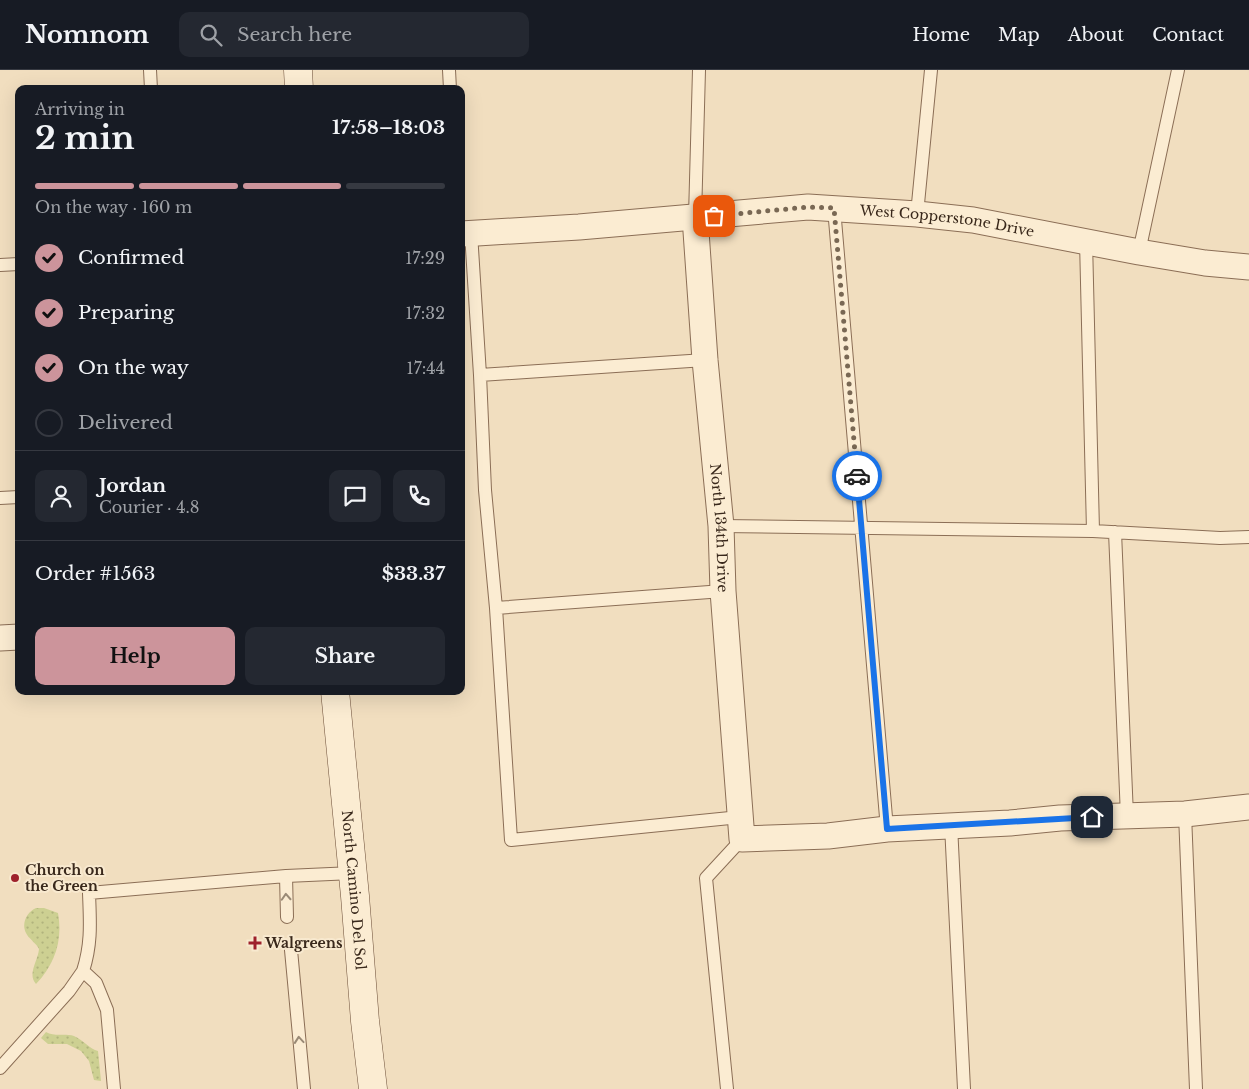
<!DOCTYPE html>
<html lang="en">
<head>
<meta charset="utf-8">
<style>
	:root { --surface:#171b24; --page:#242831; --text:#f1f3f6; --muted:#9ea1a6; --line:#363941; --accent:#cc949b }
	body { margin:0; font-family:"Libre Baskerville",serif; background:var(--page); color:var(--text); height:100vh; display:flex; flex-direction:column; font-size:19px; white-space:nowrap }
	* { box-sizing:border-box; margin:0 }
	p { font-size:16px; color:var(--muted) }
	.icon { flex:none; width:28px; height:28px; fill:none; stroke:currentColor; stroke-width:2; stroke-linecap:round; stroke-linejoin:round }
	.map { position:relative; flex:1; overflow:hidden }
	.panel { position:absolute; left:15px; top:15px; width:450px; height:610px; display:flex; flex-direction:column; background:var(--surface); border-radius:10px; box-shadow:0 5px 20px #0002 }
	.panel>* { flex:none }
	.pin { position:absolute; display:grid; place-items:center; width:42px; height:42px; color:#fff; margin:-21px; border-radius:10px; box-shadow:0 2px 8px #0006 }
	.courier { position:absolute; display:grid; place-items:center; width:50px; height:50px; margin:-25px; border:4px solid #1a73e8; border-radius:50%; background:#fff; color:#222; box-shadow:0 1px 6px #0007 }
	.head em { font-style:normal; font-weight:800 }
	.head div { display:flex; flex-direction:column-reverse }
	.head { display:flex; align-items:center; justify-content:space-between; height:85px; padding:0 20px }
	h1 { font-size:32px; font-weight:800; line-height:38px }
	.bar { display:grid; grid-template-columns:repeat(4,1fr); gap:8px 5px; align-content:center; height:60px; padding:0 20px }
	.bar i { height:6px; border-radius:4px; background:var(--line) }
	.bar .active { background:var(--accent) }
	.bar p { grid-column:span 4 }
	.line { display:flex; align-items:center; gap:12px; padding:0 20px; border-top:1px solid var(--line) }
	.line div { flex:1 }
	.round { display:grid; place-items:center; flex:none; width:52px; height:52px; border-radius:10px; background:var(--page) }
	ol { padding:0 20px; list-style:none }
	li { display:flex; align-items:center; gap:15px; height:55px }
	li p { margin-inline-start:auto }
	li .icon { padding:5px; border-radius:50%; background:var(--accent); color:#111; stroke-width:4 }
	li:last-child { color:var(--muted) }
	li i { width:28px; height:28px; border:2px solid var(--line); border-radius:50% }
	.primary-button { display:flex; gap:10px; margin-top:auto; padding:10px 20px }
	.primary-button a { flex:1; height:58px; border-radius:10px; background:var(--accent); color:#111; font-size:20px; font-weight:800; line-height:58px; text-align:center }
	.primary-button a+a { background:var(--page); color:var(--text) }
	header { display:flex; align-items:center; gap:30px; box-sizing:border-box; height:70px; padding:0 25px; background:var(--surface); border-bottom:1px solid var(--line) }
	header strong { font-size:24px }
	nav { display:flex; gap:28px; margin-inline-start:auto; font-size:18px }
	.search { width:350px; height:45px; background:var(--page); display:flex; align-items:center; gap:12px; box-sizing:border-box; padding:0 18px; border-radius:10px; color:var(--muted); font-size:19px }
	.map>svg:first-child { display:block }
	.grass { fill:url(#grass-dots) }
	.lines { fill:none; stroke-linecap:round; stroke-linejoin:round }
	.lane-casing { stroke:#8b6e56; stroke-width:14 }
	.street-casing { stroke:#8b6e56; stroke-width:27 }
	.secondary-casing { stroke:#6d4f39; stroke-width:29 }
	.lane { stroke:#fbecd2; stroke-width:12 }
	.street { stroke:#fbecd2; stroke-width:25 }
	.secondary { stroke:#fbecd2; stroke-width:28 }
	.oneway { stroke:#9a8a76 }
	.done { stroke:#796854; stroke-width:5; stroke-dasharray:0 9 }
	.route { stroke:#1a73e8; stroke-width:6 }
	.poi-dot { fill:#9e212b; stroke:#f8e9cf; stroke-width:2 }
	.labels { text-anchor:middle; dominant-baseline:central; stroke-width:4; stroke-linejoin:round; paint-order:stroke }
	.street-label { font-size:14px; fill:#39281b; stroke:#f8e9cf }
	.poi-label { font-size:14px; font-weight:bold; fill:#39281b; stroke:#f8e9cf; text-anchor:start }
</style>
</head>
<body>
<header>
<strong>Nomnom</strong>
<div class="search"><svg class="icon" aria-label="search" viewBox="0 0 24 24"><circle cx="10" cy="10" r="6"/><path d="M15 15l6 6"/></svg>Search here</div>
<nav><a>Home</a><a>Map</a><a>About</a><a>Contact</a></nav>
</header>
<div class="map">
<svg width="1249" height="1019" viewBox="0 0 1249 1019">
	<defs>
		<pattern id="grass-dots" width="8" height="8" patternUnits="userSpaceOnUse" patternTransform="scale(1.25)"><rect width="8" height="8" fill="#cdd092"/><path d="M2 2h.1M6 6h.1" fill="none" stroke="#b1b37d" stroke-width="1.8" stroke-linecap="round"/></pattern>
	</defs>
	<rect width="100%" height="100%" fill="#f1debf"/>
	<!-- grass -->
	<path class="grass" d="M 36,838 L 44,838 L 58,843 C 63,870 55,894 36,914 C 27,904 38,891 39,879 C 36,873 29,869 26,863 C 21,853 27,842 36,838 Z
		M 46,962 C 54,967 65,963 74,966 C 83,970 90,979 98,981 L 101,1011 L 94,1010 L 89,991 L 81,981 L 67,974 L 48,974 L 41,968 Z"/>
	<g class="lines">
		<defs>
			<path id="lane" d="M 150,0 L 151,19
				M 449,0 L 450,19
				M 834,138 L 887,759
				M 917,144 L 931,0
				M 695,147 L 699,0
				M 471,163 L 480,305 L 485,420 L 496,538 L 511,770 L 740,747
				M 1086,171 L 1093,461
				M 1139,182 L 1178,0
				M 0,195 L 19,194
				M 480,305 L 705,290
				M 0,428 L 19,427
				M 721,456 L 1093,461 L 1220,468 L 1249,467
				M 1115,462 L 1127,746
				M 496,538 L 723,521
				M 1185,744 L 1196,1019
				M 951,755 L 964,1019
				M 286,806 L 287,847
				M 291,880 L 304,1019
				M 83,901 C 92,873 90,851 89,823 L 286,806 L 353,803
				M 0,998 L 69,921 L 83,901 L 96,913 L 107,940 L 114,1019
				M 727,1019 L 706,808 L 742,769"/>
			<g id="street">
				<path id="s1" d="M 695,147 L 705,290 L 721,456 L 723,521 L 742,769 L 828,766 L 887,759 L 1010,753 L 1060,748 L 1185,744 L 1249,737"/>
				<path id="s2" d="M 461,164 L 579,157 L 808,137 L 917,144 L 973,150 L 1139,182 L 1205,193 L 1249,197"/>
				<path d="M 0,568 L 19,567"/>
			</g>
			<g id="secondary">
				<path d="M 298,0 L 299,19"/>
				<path id="s3" d="M 335,621 L 355,826 L 365,951 L 373,1019"/>
			</g>
		</defs>
		<!-- lane casing -->
		<use href="#lane" class="lane-casing"/>
		<!-- street casing -->
		<use href="#street" class="street-casing"/>
		<!-- secondary casing -->
		<use href="#secondary" class="secondary-casing"/>
		<!-- lane -->
		<use href="#lane" class="lane"/>
		<!-- street -->
		<use href="#street" class="street"/>
		<!-- secondary -->
		<use href="#secondary" class="secondary"/>
	</g>
	<!-- one-way arrows -->
	<defs><path id="oneway-chevron" d="M-2-3.5L2.5 0L-2 3.5" fill="none" stroke-width="1.6" stroke-linecap="round" stroke-linejoin="round" transform="scale(1.25)"/></defs>
	<g class="oneway">
		<use href="#oneway-chevron" transform="translate(286 827) rotate(-93)"/>
		<use href="#oneway-chevron" transform="translate(299 970) rotate(-95)"/>
	</g>
	<g class="lines">
		<!-- done -->
		<path class="done" d="M 714,146 L 808,137 L 834,138 L 857,406"/>
		<!-- route -->
		<path class="route" d="M 857,406 L 887,759 L 1092,747"/>
	</g>
	<!-- markers -->
	<g class="poi-dot">
		<circle cx="15" cy="808" r="5"/>
		<path d="M252.5 865.5h5v5h5v5h-5v5h-5v-5h-5v-5h5z"/>
	</g>
	<g class="labels">
		<!-- street labels -->
		<g class="street-label">
			<text stroke="none"><textPath href="#s2" startOffset="488">West Copperstone Drive</textPath></text>
			<text stroke="none"><textPath href="#s1" startOffset="312">North 134th Drive</textPath></text>
			<text stroke="none"><textPath href="#s3" startOffset="200">North Camino Del Sol</textPath></text>
		</g>
		<!-- poi labels -->
		<g class="poi-label">
			<text x="25" y="800">Church on<tspan x="25" dy="16">the Green</tspan></text>
			<text x="265" y="873">Walgreens</text>
		</g>
	</g>
</svg>
<div class="pin" style="left:714px;top:146px;background:#ea580c"><svg class="icon" aria-label="bag" viewBox="0 0 24 24"><path d="M5 8h14l-1 12H6zM9 8a3 3 0 0 1 6 0"/></svg></div>
<div class="pin" style="left:1092px;top:747px;background:#1f2937"><svg class="icon" aria-label="home" viewBox="0 0 24 24"><path d="M3 11l9-7 9 7M6 9v11h12V9"/></svg></div>
<div class="courier" style="left:857px;top:406px"><svg class="icon" aria-label="car" viewBox="0 0 24 24"><path d="M5 17H2v-5l4-1 3-4h7l3 4 3 1v5h-3M9 17h6M6 11h13"/><circle cx="7" cy="17" r="2"/><circle cx="17" cy="17" r="2"/></svg></div>
<section class="panel">
<div class="head"><div><h1>2 min</h1><p>Arriving in</p></div><em>17:58–18:03</em></div>
<div class="bar"><i class="active"></i><i class="active"></i><i class="active"></i><i></i><p>On the way · 160 m</p></div>
<ol>
<li><svg class="icon" aria-label="check" viewBox="0 0 24 24"><path d="M5 12l5 5 9-10"/></svg>Confirmed<p>17:29</p></li>
<li><svg class="icon" aria-label="check" viewBox="0 0 24 24"><path d="M5 12l5 5 9-10"/></svg>Preparing<p>17:32</p></li>
<li><svg class="icon" aria-label="check" viewBox="0 0 24 24"><path d="M5 12l5 5 9-10"/></svg>On the way<p>17:44</p></li>
<li><i></i>Delivered</li>
</ol>
<div class="line" style="height:90px"><a class="round"><svg class="icon" aria-label="person" viewBox="0 0 24 24"><circle cx="12" cy="8" r="4"/><path d="M4 21q1-7 8-7t8 7"/></svg></a><div><b>Jordan</b><p>Courier · 4.8</p></div><a class="round"><svg class="icon" aria-label="chat" viewBox="0 0 24 24"><path d="M4 5h16v11H9l-5 4z"/></svg></a><a class="round"><svg class="icon" aria-label="phone" viewBox="0 0 24 24"><path d="M5 4h4l2 5-3 2q2 4 5 5l2-3 5 2v4C11 20 4 13 5 4z"/></svg></a></div>
<div class="line" style="height:65px"><div>Order #1563</div><b>$33.37</b></div>
<div class="primary-button"><a>Help</a><a>Share</a></div>
</section>
</div>
</body>
</html>
